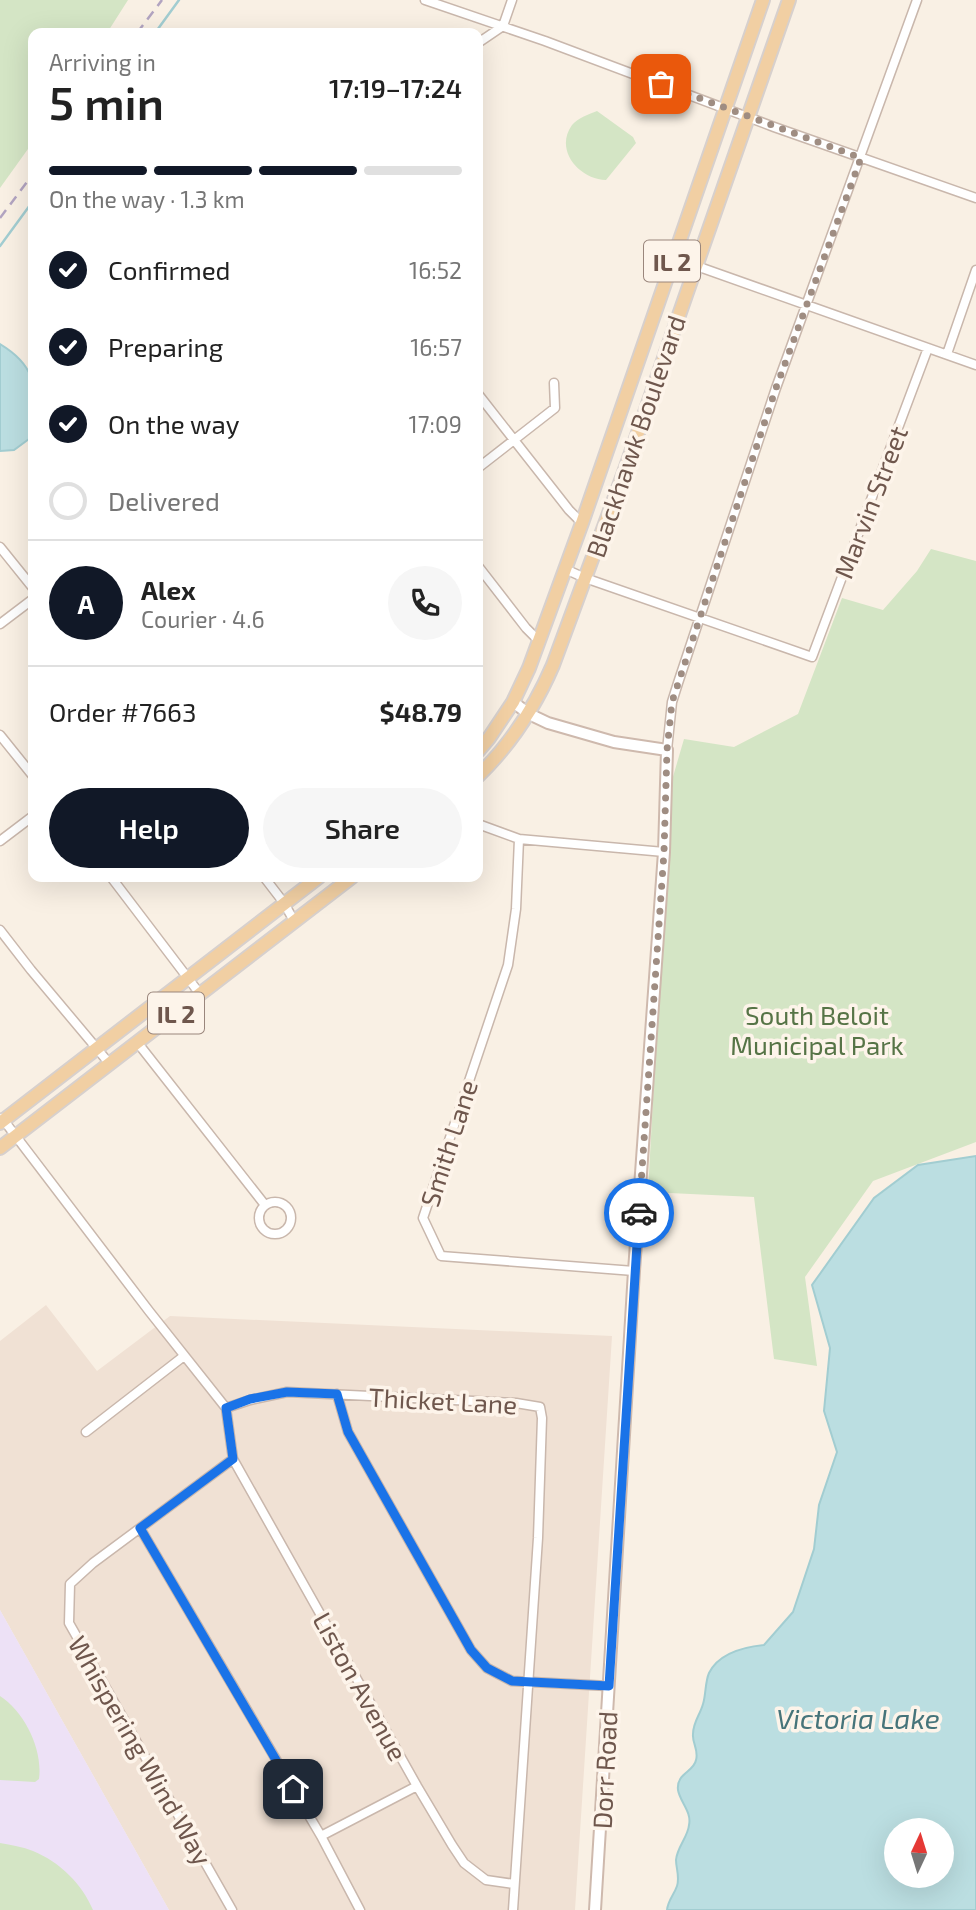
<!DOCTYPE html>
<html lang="en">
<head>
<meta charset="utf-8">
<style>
	:root { --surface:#fff; --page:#f6f6f6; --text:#222; --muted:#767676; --line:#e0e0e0; --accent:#111827 }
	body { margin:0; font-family:"Exo 2",sans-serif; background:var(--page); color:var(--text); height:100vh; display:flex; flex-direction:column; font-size:26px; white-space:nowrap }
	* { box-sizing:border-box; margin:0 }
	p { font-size:23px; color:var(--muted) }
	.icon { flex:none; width:38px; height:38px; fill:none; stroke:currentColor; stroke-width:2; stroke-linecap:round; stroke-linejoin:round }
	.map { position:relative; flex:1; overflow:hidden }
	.panel { position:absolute; left:28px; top:28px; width:455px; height:854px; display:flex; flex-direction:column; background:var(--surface); border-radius:14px; box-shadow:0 7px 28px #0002 }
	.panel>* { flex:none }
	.needle { width:46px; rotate:4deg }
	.buttons { position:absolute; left:884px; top:1818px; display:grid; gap:14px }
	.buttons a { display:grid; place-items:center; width:70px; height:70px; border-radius:50%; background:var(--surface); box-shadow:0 7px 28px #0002; font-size:35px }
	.pin { position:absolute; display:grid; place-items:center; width:60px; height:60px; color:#fff; margin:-30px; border-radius:14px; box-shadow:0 4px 10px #0006 }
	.courier { position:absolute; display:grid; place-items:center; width:70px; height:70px; margin:-35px; border:5px solid #1a73e8; border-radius:50%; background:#fff; color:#222; box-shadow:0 2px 9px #0007 }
	.head em { font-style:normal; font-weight:600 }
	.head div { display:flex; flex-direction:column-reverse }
	.head { display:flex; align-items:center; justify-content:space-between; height:119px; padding:0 21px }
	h1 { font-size:46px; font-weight:600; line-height:52px }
	.bar { display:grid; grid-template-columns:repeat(4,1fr); gap:10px 7px; align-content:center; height:84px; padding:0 21px }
	.bar i { height:9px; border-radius:5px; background:var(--line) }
	.bar .on { background:var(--accent) }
	.bar p { grid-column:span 4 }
	.line { display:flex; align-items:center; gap:18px; padding:0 21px; border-top:2px solid var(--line) }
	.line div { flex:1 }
	.round { display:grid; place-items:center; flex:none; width:74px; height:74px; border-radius:37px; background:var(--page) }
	ol { padding:0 21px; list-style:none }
	li { display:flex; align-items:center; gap:21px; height:77px }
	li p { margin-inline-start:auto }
	li .icon { padding:7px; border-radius:50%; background:var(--accent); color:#fff; stroke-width:4 }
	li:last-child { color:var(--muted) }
	li i { width:38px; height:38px; border:4px solid var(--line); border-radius:50% }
	.cta { display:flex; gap:14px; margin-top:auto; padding:14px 21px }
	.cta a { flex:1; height:80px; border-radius:42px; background:var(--accent); color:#fff; font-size:28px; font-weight:600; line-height:80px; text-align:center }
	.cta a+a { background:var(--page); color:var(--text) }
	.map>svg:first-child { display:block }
	.residential { fill:#f0e1d4 }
	.education { fill:#ede1f6 }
	.green { fill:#d4e5c5 }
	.water { fill:#bbdee1; stroke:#a2cdd1; stroke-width:2; fill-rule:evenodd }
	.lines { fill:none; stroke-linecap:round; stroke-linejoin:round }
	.stream { stroke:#a2cdd1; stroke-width:2.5 }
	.street-casing { stroke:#c9b7ac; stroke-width:11 }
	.secondary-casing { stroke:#ceb9ad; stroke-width:14 }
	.primary-casing { stroke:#d7d0cd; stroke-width:16 }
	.street { stroke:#fff; stroke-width:8 }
	.secondary { stroke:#fff; stroke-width:10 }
	.primary { stroke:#f1cfa3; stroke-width:12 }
	.rail { stroke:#b2a4c1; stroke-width:2.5; stroke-dasharray:10 7; stroke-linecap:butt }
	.done { stroke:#9f8d82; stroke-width:7; stroke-dasharray:0 12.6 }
	.route { stroke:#1a73e8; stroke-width:9 }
	.labels { text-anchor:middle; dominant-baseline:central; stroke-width:7; stroke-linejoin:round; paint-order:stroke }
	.shield { fill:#fdf4ea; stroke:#9a867c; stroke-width:2 }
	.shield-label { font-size:24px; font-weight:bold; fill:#6f574d }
	.street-label { font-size:26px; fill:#6f574d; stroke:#fdf4ea }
	.park-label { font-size:26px; fill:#567446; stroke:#fdf4ea }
	.water-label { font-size:28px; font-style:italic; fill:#46747a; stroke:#fdf4ea }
</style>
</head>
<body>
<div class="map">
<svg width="976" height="1910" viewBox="0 0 976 1910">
	<rect width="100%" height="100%" fill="#f9f0e4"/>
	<!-- residential -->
	<path class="residential" d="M 46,1305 L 97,1371 L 170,1316 L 612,1336 L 575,1910 L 169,1910 L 0,1610 L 0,1341 Z"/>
	<!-- education -->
	<path class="education" d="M 0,1610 L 169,1910 L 0,1910 Z"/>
	<!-- green -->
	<path class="green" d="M 0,0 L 128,0 L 107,33 L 33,33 L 33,142 L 0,188 Z
		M 597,111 L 633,137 L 636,143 L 606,180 C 579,179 554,150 572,125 C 578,118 589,114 597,111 Z
		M 931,549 L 976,561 L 976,1142 L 873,1181 L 805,1277 L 817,1366 L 774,1359 L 754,1197 L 648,1192 L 670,787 L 684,739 L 734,747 L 798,714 L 842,598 L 883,610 L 917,571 Z
		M 0,1696 C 25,1712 43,1750 39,1779 L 35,1782 L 0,1780 Z
		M 0,1843 C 11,1845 23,1847 33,1851 C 60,1862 82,1884 93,1910 L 0,1910 Z"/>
	<!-- water -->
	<path class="water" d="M 0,344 C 43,370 33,393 33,436 L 14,450 L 0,451 Z
		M 976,1156 L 976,1910 L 667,1910 C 668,1900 674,1895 677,1886 C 680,1877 676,1868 676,1860 C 677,1847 688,1837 689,1825 C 692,1812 680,1802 678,1790 C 676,1773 694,1772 696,1760 C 699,1750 692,1743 693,1734 C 693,1722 700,1715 703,1704 C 706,1695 705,1682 709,1673 C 719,1653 744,1647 764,1645 L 793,1612 L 814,1549 L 819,1505 L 837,1452 L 824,1411 L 830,1348 L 812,1285 L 874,1198 L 918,1165 ZM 896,1830 L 942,1830 L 942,1876 L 896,1876 Z"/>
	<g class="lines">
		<!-- stream -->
		<path class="stream" d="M 155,33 L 179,0
			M 0,246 L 33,201"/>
		<defs>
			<path id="street" d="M 425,0 L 545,41 L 774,127 L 976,198
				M 478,43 L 503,26 L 512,0
				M 674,258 L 976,365
				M 947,354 L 976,270
				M 478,394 L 569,510 L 582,523
				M 478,468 L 555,408 L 554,383
				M 0,547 L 33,588
				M 478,566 L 526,628 L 539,641
				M 565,569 L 585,578 L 812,657 L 928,348
				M 0,624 L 33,599
				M 0,735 L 33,776
				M 667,750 L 672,702 L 678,683 L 776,388 L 917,0
				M 478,824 L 519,839 L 664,852
				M 519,839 L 516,909 L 508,965 L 423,1218 L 441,1256 L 634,1271
				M 0,841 L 33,816
				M 111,877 L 200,994
				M 264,877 L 284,903 L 294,921
				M 0,930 L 31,970 L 109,1063
				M 137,1042 L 265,1205
				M 2,1118 L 149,1311 L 226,1408
				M259 1218a16 16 0 1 1 32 0a16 16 0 1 1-32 0Z
				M 337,1394 L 348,1432 L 471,1650 L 487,1668 L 512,1681 L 609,1686
				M 86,1432 L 184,1356
				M 233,1459 L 417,1786 L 452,1845 L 464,1863 L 486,1880 L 514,1884
				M 140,1528 L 321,1836 L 360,1910
				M 321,1836 L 417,1786
				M 232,1910 L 69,1623 L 70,1584 L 93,1563 L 233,1459 L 226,1408 L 250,1400 L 287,1392 L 516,1403 L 540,1407 L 542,1418 L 538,1538 L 513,1910"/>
			<path id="secondary" d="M 513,702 L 529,714 L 548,723 L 614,742 L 667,750 L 664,852 L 634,1271 L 595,1910"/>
			<path id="primary" d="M 478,751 L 489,738 L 513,702 L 529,668 L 582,523 L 763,0
				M 478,776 C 511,744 535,707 553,665 L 626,467 L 789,0
				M 0,1123 L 319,877
				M 0,1148 L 352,877"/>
		</defs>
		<!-- street casing -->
		<use href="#street" class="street-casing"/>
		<!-- secondary casing -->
		<use href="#secondary" class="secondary-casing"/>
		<!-- primary casing -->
		<use href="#primary" class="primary-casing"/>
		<!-- street -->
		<use href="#street" class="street"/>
		<!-- secondary -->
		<use href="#secondary" class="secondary"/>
		<!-- primary -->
		<use href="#primary" class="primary"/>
		<!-- rail -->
		<path class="rail" d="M 137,33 L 162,0
			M 0,218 L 33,174"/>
	</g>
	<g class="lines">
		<!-- done -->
		<path class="done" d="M 639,1213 L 664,852 L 667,750 L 672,702 L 776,388 L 861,158 L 661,84"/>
		<!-- route -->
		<path class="route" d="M 293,1789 L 140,1528 L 233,1459 L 226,1408 L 250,1399 L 287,1392 L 337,1394 L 348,1432 L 471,1650 L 487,1668 L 512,1681 L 609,1686 L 639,1213"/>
	</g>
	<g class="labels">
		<!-- shield labels -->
		<g class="shield">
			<rect x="644" y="240.5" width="56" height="41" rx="5"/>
			<rect x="148" y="992.5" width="56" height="41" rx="5"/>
		</g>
		<g class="shield-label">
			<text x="672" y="261">IL 2</text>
			<text x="176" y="1013">IL 2</text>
		</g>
		<!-- street labels -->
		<g class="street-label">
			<text transform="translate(635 436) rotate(-71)">Blackhawk Boulevard</text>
			<text transform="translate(870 502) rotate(-69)">Marvin Street</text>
			<text transform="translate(448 1143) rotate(-72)">Smith Lane</text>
			<text transform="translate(443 1400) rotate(3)">Thicket Lane</text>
			<text transform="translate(361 1686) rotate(61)">Liston Avenue</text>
			<text transform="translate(141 1750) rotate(60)">Whispering Wind Way</text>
			<text transform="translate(604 1770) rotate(-87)">Dorr Road</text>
		</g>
		<!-- park labels -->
		<g class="park-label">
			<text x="817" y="1014">South Beloit<tspan x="817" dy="30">Municipal Park</tspan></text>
		</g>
		<!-- water labels -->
		<g class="water-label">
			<text x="858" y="1718">Victoria Lake</text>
		</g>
	</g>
</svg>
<div class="buttons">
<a><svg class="needle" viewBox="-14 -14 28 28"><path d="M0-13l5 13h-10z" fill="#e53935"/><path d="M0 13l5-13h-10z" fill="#767676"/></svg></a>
</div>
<div class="pin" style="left:661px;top:84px;background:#ea580c"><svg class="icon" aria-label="bag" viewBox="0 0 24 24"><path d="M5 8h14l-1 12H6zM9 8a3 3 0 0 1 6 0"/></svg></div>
<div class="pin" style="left:293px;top:1789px;background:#1f2937"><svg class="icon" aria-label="home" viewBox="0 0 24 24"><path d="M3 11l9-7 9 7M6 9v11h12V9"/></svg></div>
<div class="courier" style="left:639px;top:1213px"><svg class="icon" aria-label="car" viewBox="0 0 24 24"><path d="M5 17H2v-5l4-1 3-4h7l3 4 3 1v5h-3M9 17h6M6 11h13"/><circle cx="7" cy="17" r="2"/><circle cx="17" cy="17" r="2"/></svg></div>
<section class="panel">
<div class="head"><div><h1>5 min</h1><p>Arriving in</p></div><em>17:19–17:24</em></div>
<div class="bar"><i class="on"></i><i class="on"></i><i class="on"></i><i></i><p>On the way · 1.3 km</p></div>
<ol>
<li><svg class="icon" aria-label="check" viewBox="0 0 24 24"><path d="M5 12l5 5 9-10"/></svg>Confirmed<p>16:52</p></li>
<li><svg class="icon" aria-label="check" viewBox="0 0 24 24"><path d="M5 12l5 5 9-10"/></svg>Preparing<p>16:57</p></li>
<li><svg class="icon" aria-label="check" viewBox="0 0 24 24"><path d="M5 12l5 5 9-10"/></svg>On the way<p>17:09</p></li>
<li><i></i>Delivered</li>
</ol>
<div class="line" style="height:126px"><b class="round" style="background:var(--accent);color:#fff">A</b><div><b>Alex</b><p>Courier · 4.6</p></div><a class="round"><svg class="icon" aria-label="phone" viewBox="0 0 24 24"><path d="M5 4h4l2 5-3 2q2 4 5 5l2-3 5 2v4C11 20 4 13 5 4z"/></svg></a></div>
<div class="line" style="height:91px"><div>Order #7663</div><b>$48.79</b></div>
<div class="cta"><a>Help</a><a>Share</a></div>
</section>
</div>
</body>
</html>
